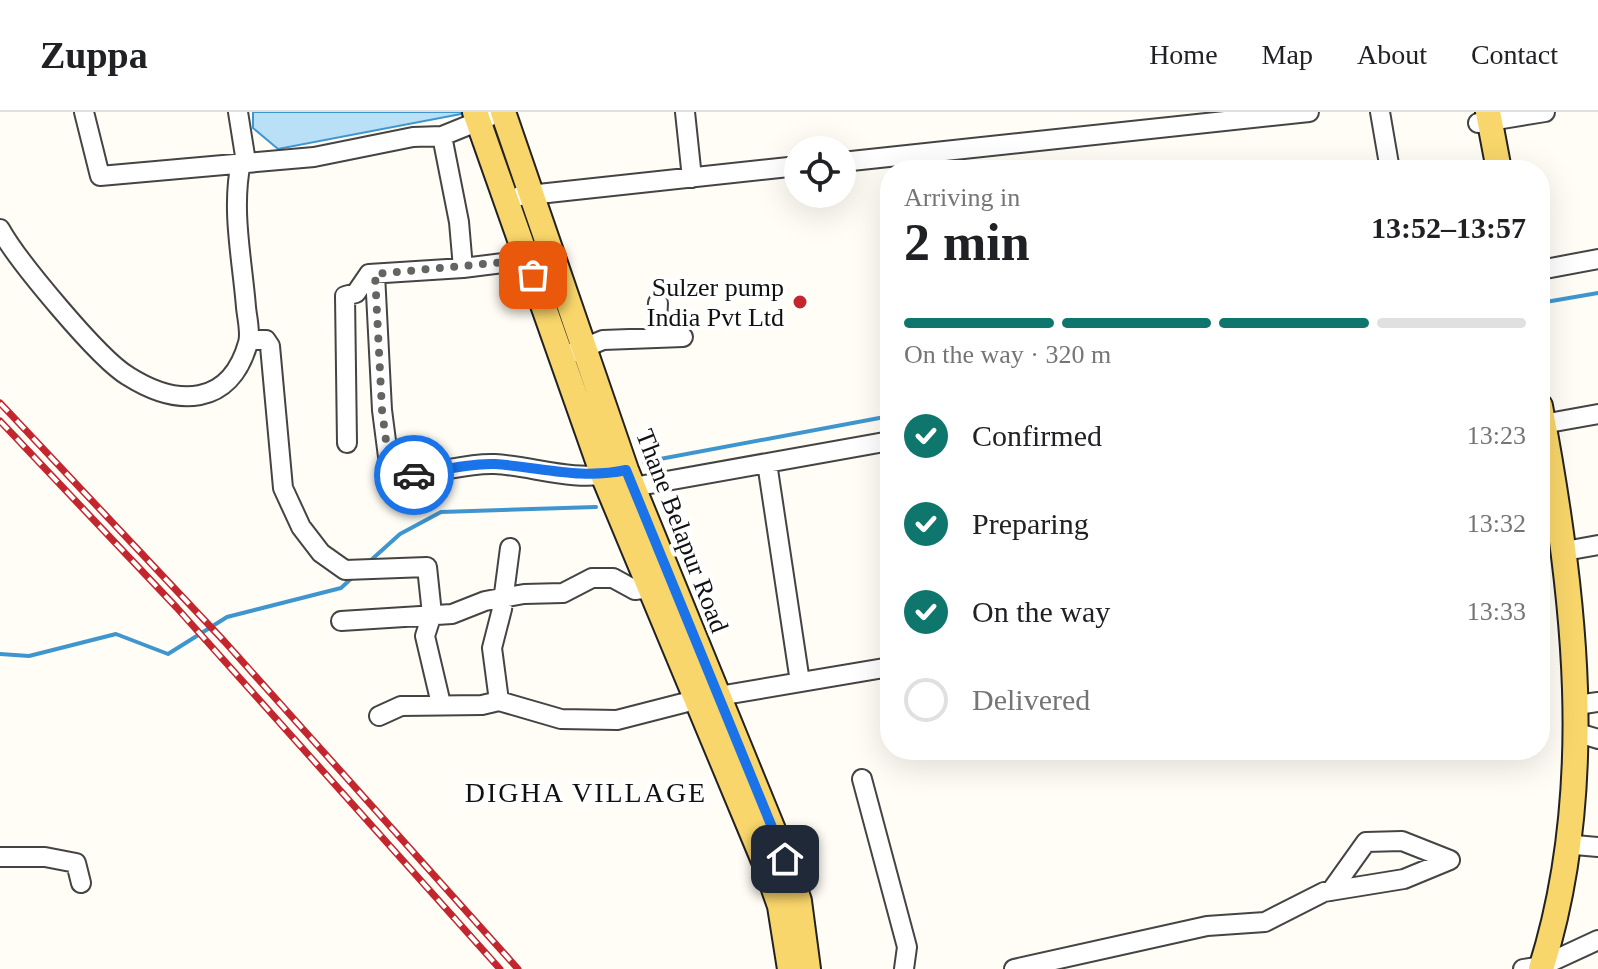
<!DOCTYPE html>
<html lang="en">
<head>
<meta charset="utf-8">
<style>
	:root { --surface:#fff; --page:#f6f6f6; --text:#202124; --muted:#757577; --line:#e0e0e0; --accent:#0f766e }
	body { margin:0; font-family:"Times New Roman",serif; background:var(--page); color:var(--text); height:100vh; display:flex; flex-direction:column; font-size:30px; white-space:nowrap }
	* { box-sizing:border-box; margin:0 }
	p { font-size:26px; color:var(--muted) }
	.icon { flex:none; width:44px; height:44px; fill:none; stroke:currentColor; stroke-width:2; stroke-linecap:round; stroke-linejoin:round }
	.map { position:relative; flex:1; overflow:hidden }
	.side { position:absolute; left:880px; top:48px; width:670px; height:600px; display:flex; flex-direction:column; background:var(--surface); border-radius:32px; box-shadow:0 8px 32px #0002 }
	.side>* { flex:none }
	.tools { position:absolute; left:784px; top:24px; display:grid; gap:16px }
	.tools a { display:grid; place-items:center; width:72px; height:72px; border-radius:50%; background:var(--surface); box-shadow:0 8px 32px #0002; font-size:40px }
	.pin { position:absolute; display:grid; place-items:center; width:68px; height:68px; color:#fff; margin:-34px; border-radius:16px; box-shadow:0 4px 12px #0006 }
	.courier { position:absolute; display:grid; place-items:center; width:80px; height:80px; margin:-40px; border:6px solid #1a73e8; border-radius:50%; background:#fff; color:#222; box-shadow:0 2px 10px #0007 }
	.head em { font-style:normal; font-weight:800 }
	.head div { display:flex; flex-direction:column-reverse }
	.head { display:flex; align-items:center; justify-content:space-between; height:136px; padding:0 24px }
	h1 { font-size:52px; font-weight:800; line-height:60px }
	.bar { display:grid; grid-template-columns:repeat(4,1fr); gap:12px 8px; align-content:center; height:96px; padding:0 24px }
	.bar i { height:10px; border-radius:6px; background:var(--line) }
	.bar .selected { background:var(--accent) }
	.bar p { grid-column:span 4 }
	ol { padding:0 24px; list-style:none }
	li { display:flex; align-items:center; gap:24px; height:88px }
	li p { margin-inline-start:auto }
	li .icon { padding:8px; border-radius:50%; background:var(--accent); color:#fff; stroke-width:4 }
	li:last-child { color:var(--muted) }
	li i { width:44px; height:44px; border:4px solid var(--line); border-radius:50% }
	header { display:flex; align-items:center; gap:48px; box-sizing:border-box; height:112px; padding:0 40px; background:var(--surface); border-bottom:2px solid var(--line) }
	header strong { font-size:38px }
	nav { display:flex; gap:44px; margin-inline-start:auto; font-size:28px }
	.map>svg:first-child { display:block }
	.water { fill:#b9e0f7; stroke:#3f96cf; stroke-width:2 }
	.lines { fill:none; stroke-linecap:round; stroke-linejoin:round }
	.stream { stroke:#3f96cf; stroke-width:4 }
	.minor-casing { stroke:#444; stroke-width:22 }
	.major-casing { stroke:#222; stroke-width:28 }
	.minor { stroke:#fff; stroke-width:18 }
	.major { stroke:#f9d66b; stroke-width:24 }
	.rail-casing { stroke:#c4262e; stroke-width:7 }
	.rail { stroke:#fff; stroke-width:4; stroke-dasharray:12; stroke-linecap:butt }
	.done { stroke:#646461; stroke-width:8; stroke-dasharray:0 14.4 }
	.route { stroke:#1a73e8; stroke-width:10 }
	.poi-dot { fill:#c4262e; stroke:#fff; stroke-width:3 }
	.labels { text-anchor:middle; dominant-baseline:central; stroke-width:8; stroke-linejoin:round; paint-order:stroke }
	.poi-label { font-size:26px; fill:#111; stroke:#fff; text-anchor:end }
	.street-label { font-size:26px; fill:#111; stroke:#fff }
	.neighbourhood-label { font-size:28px; letter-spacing:2px; fill:#111; stroke:#fff }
</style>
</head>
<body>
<header>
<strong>Zuppa</strong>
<nav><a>Home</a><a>Map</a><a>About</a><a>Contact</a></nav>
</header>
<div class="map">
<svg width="1598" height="857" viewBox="0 0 1598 857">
	<rect width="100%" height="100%" fill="#fffdf5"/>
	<!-- water -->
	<path class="water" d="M 253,0 L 460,0 L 461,2 L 278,37 L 253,16 Z"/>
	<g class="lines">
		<!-- stream -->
		<path class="stream" d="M 1540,191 L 1598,181
			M 644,350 L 890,304
			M 370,449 L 400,422 L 441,400 L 596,395
			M 0,542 L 29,544 L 116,522 L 168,542 L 227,505 L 341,476 L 355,463"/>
		<defs>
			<path id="minor" d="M 84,0 L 100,64 L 314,45 L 413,25 L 442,24 L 489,5
				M 238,0 L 246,50
				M 685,0 L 692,66
				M 1380,0 L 1390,58
				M 1478,11 L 1545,0
				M 442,24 L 459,110 L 463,156
				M 842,50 L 1309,0
				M 520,84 L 798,54
				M 0,117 C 17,148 99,247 128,264 C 177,295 230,295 248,231 C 251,221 247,206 246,195 C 242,146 231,98 241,50
				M 1540,158 L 1598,147
				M 375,162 L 382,298 L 390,360 C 425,368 460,350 495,352 C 532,354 574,370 612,361
				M 656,226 L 658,191
				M 250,228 L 266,228 L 270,234 L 283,376 L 301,415 L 321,441 L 345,458 L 427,455 L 432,502 L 425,524 L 441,592
				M 562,245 L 603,228 L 683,225
				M 1543,312 L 1598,302
				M 347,331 L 345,184 L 356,181 L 369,162 L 463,156 L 527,148
				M 633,375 L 767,351
				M 1565,439 L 1598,433
				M 341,509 L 452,502 L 485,489 L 524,482 L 563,481 L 592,466 L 613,466 L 635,478 L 650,476
				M 800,570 L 767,351 L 890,329
				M 499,589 L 492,536 L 502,497 L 510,436
				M 1584,592 L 1598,590
				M 379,604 L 401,594 L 482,593 L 499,589 L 561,607 L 617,608 L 695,588 L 890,555
				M 1585,623 L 1598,627
				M 862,667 L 907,835 L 904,857
				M 1575,733 L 1598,735
				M 0,745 L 45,745 L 76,751 L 81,771
				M 1014,857 L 1207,814 L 1265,810 L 1324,780 L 1404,767 L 1450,748 L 1402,729 L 1366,730 L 1331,779
				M 1523,857 L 1542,854 L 1598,828"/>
			<path id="major" d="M 475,0 L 603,363 L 766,754 L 780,794 L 790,857
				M 503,0 L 626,358 L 785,747 L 799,789 L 808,857
				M 1488,0 L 1499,58
				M 1540,294 C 1575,479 1598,676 1541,857"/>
		</defs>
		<!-- minor casing -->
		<use href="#minor" class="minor-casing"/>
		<!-- major casing -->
		<use href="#major" class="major-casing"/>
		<!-- minor -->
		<use href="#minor" class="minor"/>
		<!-- major -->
		<use href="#major" class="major"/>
		<defs>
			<path id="rail" d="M 0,291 L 224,529 L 518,857
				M 0,309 L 177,496 L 500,857"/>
		</defs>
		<!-- rail casing -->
		<use href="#rail" class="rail-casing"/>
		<!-- rail -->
		<use href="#rail" class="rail"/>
	</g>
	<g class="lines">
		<!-- done -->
		<path class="done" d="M 414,363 L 390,360 L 382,298 L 375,162 L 527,148 L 533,163"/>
		<!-- route -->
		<path class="route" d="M 414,363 C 439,359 469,351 495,352 C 540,355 581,368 626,358 L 785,747"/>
	</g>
	<!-- markers -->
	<circle class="poi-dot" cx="800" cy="190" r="8"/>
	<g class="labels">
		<!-- poi labels -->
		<g class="poi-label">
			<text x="784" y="175">Sulzer pump<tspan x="784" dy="30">India Pvt Ltd</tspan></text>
		</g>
		<!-- street labels -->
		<g class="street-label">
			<text transform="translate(682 419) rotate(69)">Thane Belapur Road</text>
		</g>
		<!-- neighbourhood labels -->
		<g class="neighbourhood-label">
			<text x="586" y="680">DIGHA VILLAGE</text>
		</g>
	</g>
</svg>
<div class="tools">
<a><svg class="icon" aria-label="locate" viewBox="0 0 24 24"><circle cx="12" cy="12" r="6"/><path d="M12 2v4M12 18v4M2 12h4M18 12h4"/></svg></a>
</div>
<div class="pin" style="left:533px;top:163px;background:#ea580c"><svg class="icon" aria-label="bag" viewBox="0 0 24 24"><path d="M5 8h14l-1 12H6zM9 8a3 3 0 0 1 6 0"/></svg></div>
<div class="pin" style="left:785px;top:747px;background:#1f2937"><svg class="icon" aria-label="home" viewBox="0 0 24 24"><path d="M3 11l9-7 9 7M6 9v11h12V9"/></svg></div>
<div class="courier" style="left:414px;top:363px"><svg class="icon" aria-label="car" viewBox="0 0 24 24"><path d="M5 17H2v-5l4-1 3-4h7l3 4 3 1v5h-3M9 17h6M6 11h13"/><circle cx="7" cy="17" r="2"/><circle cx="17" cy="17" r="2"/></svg></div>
<section class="side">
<div class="head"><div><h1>2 min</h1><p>Arriving in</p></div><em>13:52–13:57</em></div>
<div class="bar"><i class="selected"></i><i class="selected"></i><i class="selected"></i><i></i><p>On the way · 320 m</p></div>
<ol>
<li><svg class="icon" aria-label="check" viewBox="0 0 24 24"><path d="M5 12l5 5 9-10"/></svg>Confirmed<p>13:23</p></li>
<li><svg class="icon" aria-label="check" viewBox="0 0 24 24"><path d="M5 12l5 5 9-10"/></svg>Preparing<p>13:32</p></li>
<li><svg class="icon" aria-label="check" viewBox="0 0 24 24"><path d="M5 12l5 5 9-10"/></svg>On the way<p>13:33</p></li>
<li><i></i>Delivered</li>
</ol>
</section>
</div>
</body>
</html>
